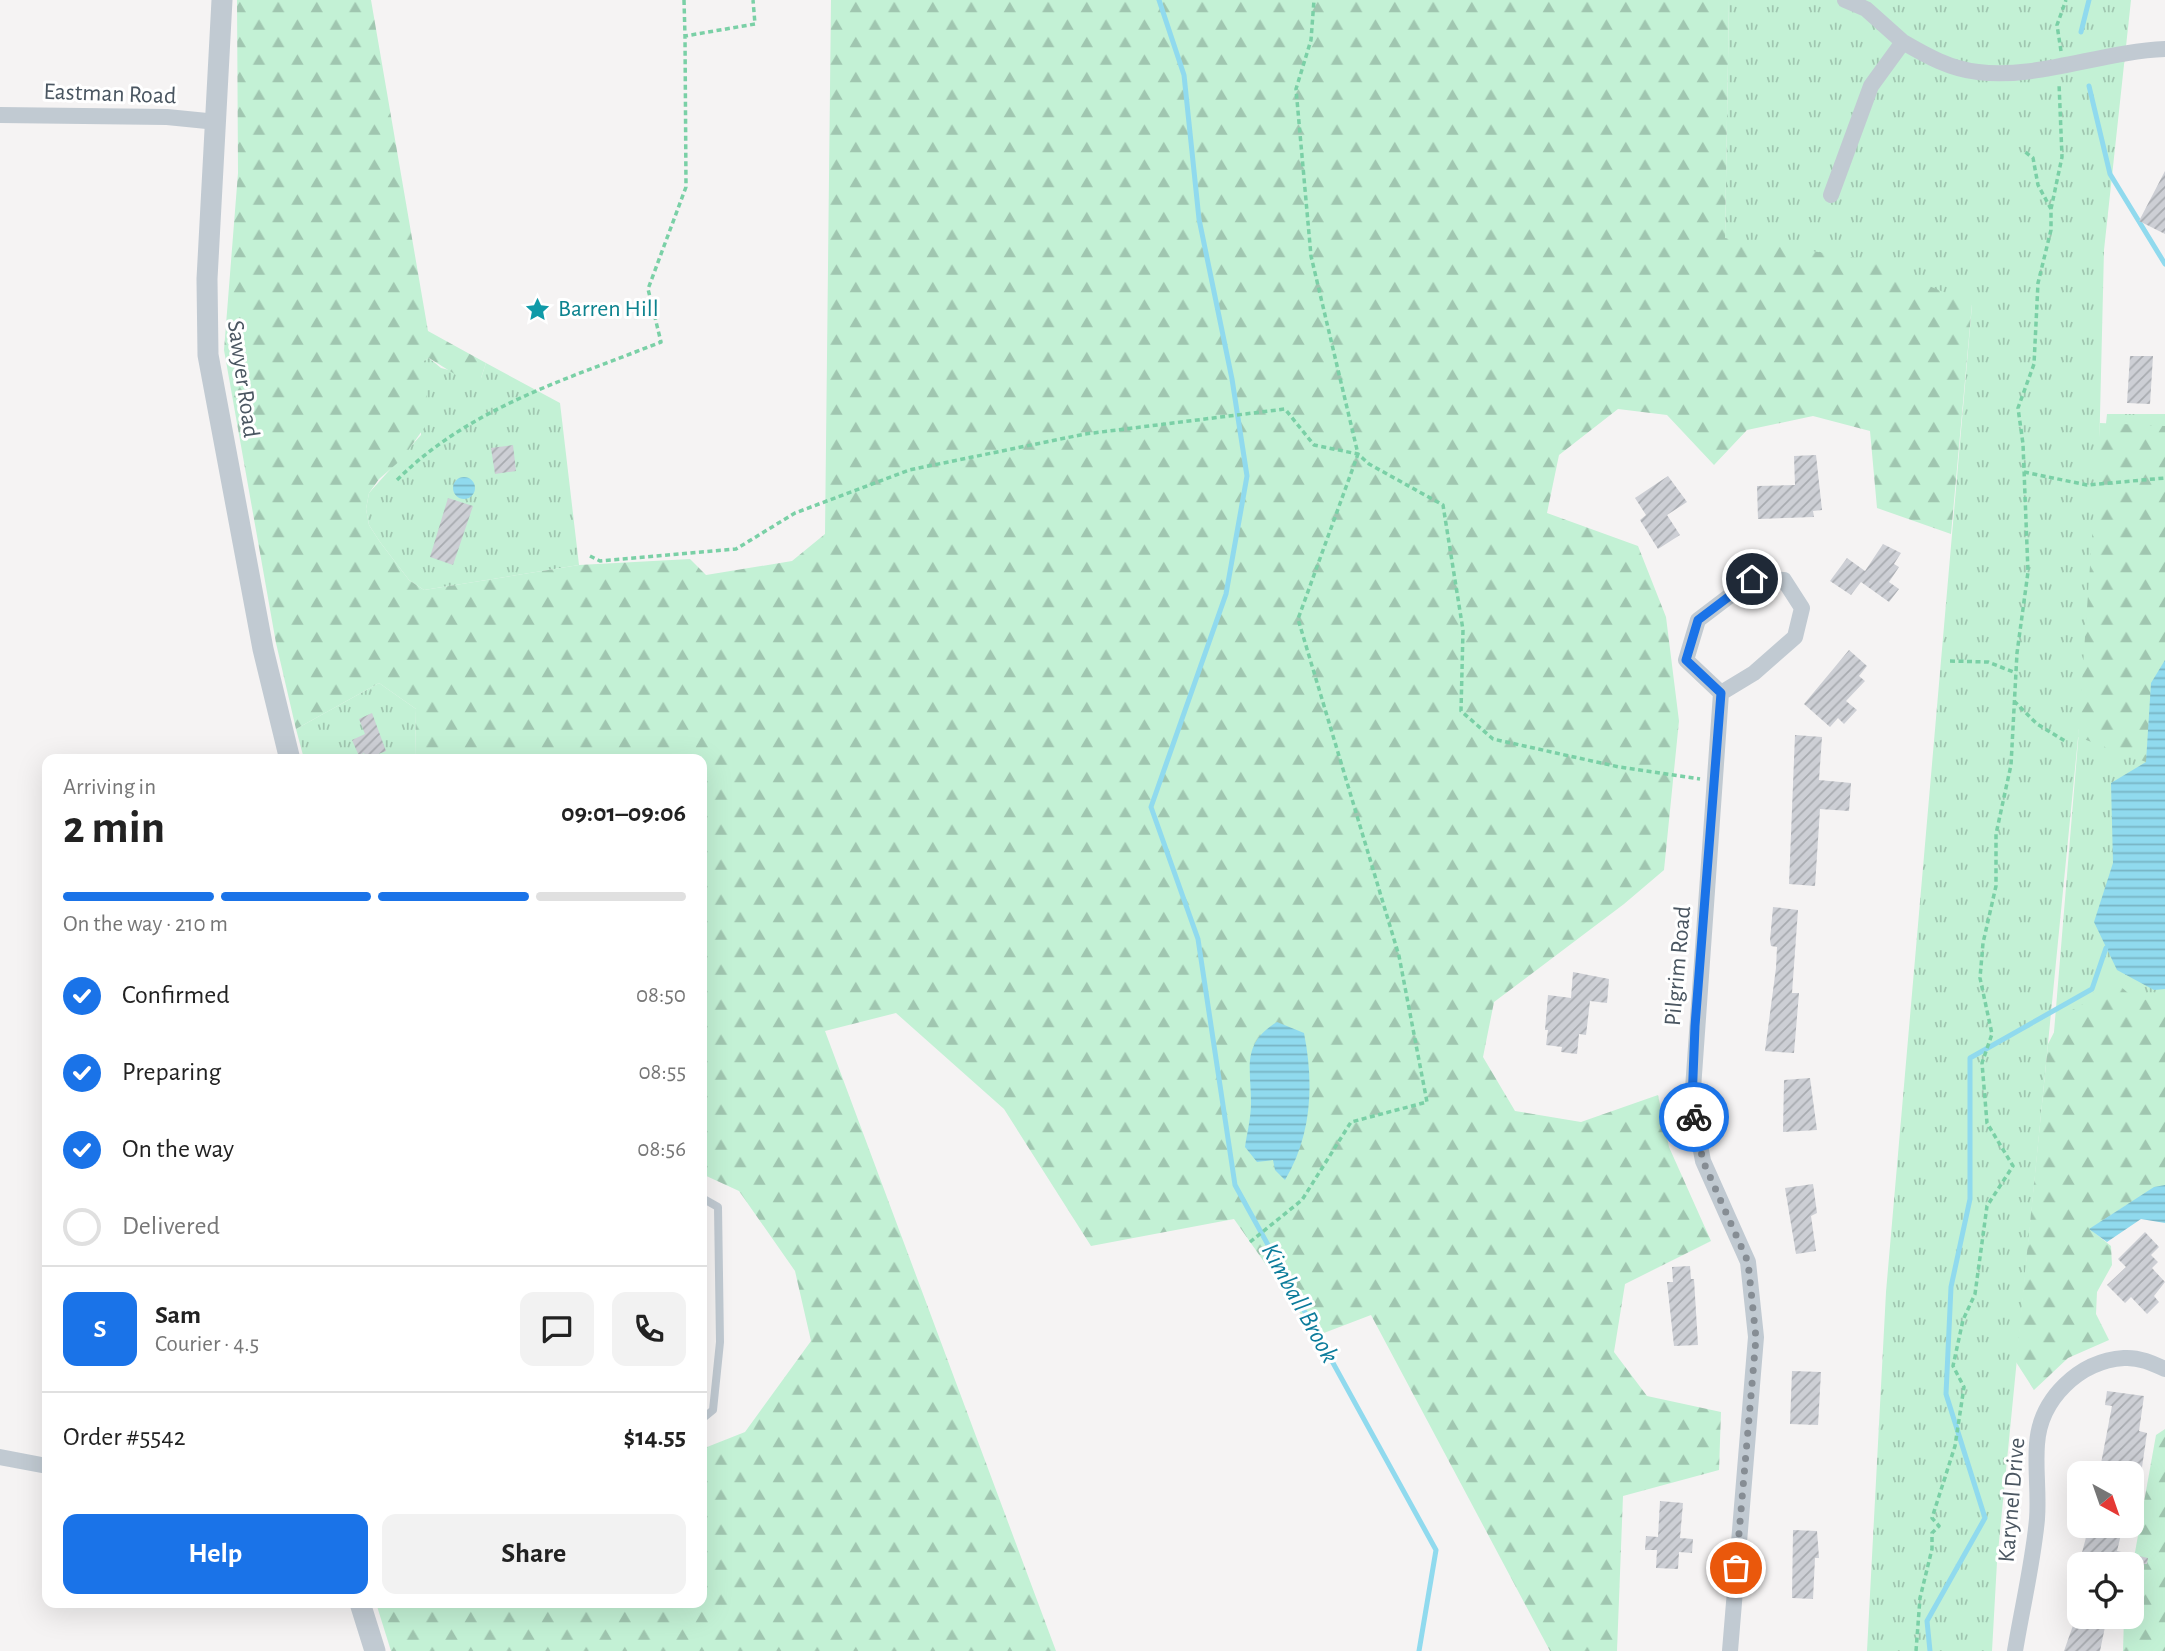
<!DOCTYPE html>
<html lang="en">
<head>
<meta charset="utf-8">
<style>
	:root { --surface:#fff; --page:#f2f2f2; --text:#222; --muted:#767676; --line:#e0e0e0; --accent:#1a73e8 }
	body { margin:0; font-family:"Alegreya Sans",sans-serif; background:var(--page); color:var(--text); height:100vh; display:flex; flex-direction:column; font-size:26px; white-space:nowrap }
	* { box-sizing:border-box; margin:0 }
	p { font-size:23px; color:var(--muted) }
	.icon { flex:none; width:38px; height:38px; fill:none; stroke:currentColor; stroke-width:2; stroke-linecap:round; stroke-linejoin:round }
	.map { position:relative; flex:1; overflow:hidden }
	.details { position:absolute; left:42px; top:754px; width:665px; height:854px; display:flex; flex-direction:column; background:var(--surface); border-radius:14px; box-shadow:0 7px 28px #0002 }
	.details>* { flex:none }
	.needle { width:46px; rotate:140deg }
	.buttons { position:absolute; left:2067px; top:1461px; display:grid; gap:14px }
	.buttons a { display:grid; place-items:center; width:77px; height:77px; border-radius:14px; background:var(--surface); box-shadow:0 7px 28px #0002; font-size:35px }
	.pin { position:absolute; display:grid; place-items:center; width:60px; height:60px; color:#fff; margin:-30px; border:4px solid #fff; border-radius:50%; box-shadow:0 2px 7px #0007 }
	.courier { position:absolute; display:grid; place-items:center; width:70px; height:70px; margin:-35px; border:5px solid #1a73e8; border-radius:50%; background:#fff; color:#222; box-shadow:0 2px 9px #0007 }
	.headline em { font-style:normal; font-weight:600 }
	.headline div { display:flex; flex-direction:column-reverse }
	.headline { display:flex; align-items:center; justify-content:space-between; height:119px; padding:0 21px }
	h1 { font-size:46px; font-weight:600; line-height:52px }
	.bar { display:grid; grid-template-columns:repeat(4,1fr); gap:10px 7px; align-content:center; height:84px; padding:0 21px }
	.bar i { height:9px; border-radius:5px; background:var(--line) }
	.bar .current { background:var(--accent) }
	.bar p { grid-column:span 4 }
	.line { display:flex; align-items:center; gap:18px; padding:0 21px; border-top:2px solid var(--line) }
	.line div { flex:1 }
	.round { display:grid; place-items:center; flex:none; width:74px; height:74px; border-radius:14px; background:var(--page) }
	ol { padding:0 21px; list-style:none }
	li { display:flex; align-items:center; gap:21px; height:77px }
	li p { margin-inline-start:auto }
	li .icon { padding:7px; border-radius:50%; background:var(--accent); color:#fff; stroke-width:4 }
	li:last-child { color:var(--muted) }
	li i { width:38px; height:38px; border:4px solid var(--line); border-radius:50% }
	.action { display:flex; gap:14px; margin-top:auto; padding:14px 21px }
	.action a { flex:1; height:80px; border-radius:14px; background:var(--accent); color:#fff; font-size:28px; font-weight:600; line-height:80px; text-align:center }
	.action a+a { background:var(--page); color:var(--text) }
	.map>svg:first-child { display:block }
	.grass { fill:url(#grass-tufts) }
	.forest { fill:url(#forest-firs) }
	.water { fill:url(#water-rules) }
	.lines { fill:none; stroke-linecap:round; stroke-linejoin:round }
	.stream { stroke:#90daee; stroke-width:5 }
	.building { fill:url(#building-hatch) }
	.path { stroke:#7ad0a6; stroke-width:3.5; stroke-dasharray:5 3.5; stroke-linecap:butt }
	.service { stroke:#c1cad2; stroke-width:8 }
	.minor { stroke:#c1cad2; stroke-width:16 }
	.tertiary { stroke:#c1cad2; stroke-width:21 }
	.done { stroke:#868d94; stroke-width:7; stroke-dasharray:0 12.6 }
	.route { stroke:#1a73e8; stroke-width:9 }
	.labels { text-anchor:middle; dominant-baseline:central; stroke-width:6; stroke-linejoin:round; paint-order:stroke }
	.street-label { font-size:24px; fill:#4a5661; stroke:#fff }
	.culture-label { font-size:24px; fill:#0d838f; stroke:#fff; text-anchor:start }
	.water-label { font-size:26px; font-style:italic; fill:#0c7c9b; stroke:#fff }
</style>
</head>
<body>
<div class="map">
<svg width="2165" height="1651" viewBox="0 0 2165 1651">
	<defs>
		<pattern id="grass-tufts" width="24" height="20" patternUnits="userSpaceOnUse" patternTransform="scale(1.75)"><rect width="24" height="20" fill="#c3f1d5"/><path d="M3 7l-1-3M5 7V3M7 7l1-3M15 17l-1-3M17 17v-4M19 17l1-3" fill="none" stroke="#a0c6b0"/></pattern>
		<pattern id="forest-firs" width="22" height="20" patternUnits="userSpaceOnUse" patternTransform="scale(1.75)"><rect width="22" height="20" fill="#c3f1d5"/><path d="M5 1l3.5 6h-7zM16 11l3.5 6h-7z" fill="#a0c6b0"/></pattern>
		<pattern id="water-rules" width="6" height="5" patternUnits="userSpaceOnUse" patternTransform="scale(1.75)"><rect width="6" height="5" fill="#90daee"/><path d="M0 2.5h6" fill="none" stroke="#78b4c4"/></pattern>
		<pattern id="building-hatch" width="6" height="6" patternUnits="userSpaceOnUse" patternTransform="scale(1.75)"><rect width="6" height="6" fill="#cdcfd5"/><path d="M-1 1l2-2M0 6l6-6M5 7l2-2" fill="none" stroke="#a8abb0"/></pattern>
	</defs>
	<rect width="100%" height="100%" fill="#f5f3f3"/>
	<!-- grass -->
	<path class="grass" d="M 1729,0 L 2131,0 L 2104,250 L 2098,498 L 2107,414 L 2165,414 L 2165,1205 L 2040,1201 L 2080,718 L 1997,1562 L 1992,1651 L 1867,1651 L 1886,1292 L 1972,305 L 1725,238 Z
		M 429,358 L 441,368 L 481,378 L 486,363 L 560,403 L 579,565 L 424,590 L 409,580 L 380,542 L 369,525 L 366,509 L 369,493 L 421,435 L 421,362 Z
		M 379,683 L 416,709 L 415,759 L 304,759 L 296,729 Z"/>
	<!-- forest -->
	<path class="forest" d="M 237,0 L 371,0 L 428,331 L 486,363 L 481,378 L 469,383 L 429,358 L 422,362 L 425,372 L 429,421 L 402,459 L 379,479 L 369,493 L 366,509 L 369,525 L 380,542 L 409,580 L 424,590 L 579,565 L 690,559 L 706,575 L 792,561 L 825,534 L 831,0 L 1729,0 L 1725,238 L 1865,259 L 1972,304 L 1951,534 L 1877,508 L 1870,431 L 1813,416 L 1747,430 L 1714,465 L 1667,415 L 1618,409 L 1559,455 L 1547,513 L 1638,546 L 1666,617 L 1679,721 L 1664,870 L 1624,904 L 1494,1002 L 1483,1057 L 1515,1111 L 1581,1122 L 1658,1095 L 1669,1147 L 1711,1241 L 1625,1284 L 1614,1352 L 1647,1396 L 1721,1412 L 1719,1470 L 1623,1496 L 1617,1651 L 1550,1651 L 1371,1315 L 1316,1336 L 1234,1219 L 1091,1246 L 1004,1109 L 896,1013 L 825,1031 L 1056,1651 L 391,1651 L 376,1603 L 702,1603 L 702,1449 L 745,1432 L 811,1341 L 795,1271 L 739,1191 L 702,1174 L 702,760 L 415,759 L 416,709 L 379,683 L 296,729 L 276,643 L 224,350 L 238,173 Z
		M 2100,423 L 2165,426 L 2165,769 L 2078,737 Z
		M 2108,975 L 2128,993 L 2165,1007 L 2165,1183 L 2154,1187 L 2090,1229 L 2111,1246 L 2112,1265 L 2097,1292 L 2096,1314 L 2109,1340 L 2068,1358 L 2034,1390 L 2016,1362 L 2048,1044 L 2063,1015 L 2085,1003 Z
		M 2165,1429 L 2165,1651 L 2123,1651 L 2124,1617 L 2132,1617 L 2132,1569 L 2156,1435 Z"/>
	<!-- water -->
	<path class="water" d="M453 488a11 11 0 1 1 22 0a11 11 0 1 1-22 0Z
		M 2165,660 L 2165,989 L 2154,990 L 2117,970 L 2094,922 L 2113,863 L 2111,783 L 2146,762 L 2151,683 Z
		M 1277,1022 L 1304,1033 C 1314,1083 1312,1135 1285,1180 L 1275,1170 L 1273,1160 L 1257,1162 L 1245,1147 C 1247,1133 1251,1118 1251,1103 C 1251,1067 1241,1044 1277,1022 Z
		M 2165,1185 L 2165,1223 L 2141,1219 L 2107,1242 L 2089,1229 L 2154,1187 Z"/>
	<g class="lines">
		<!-- stream -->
		<path class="stream" d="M 1159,0 L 1184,75 L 1199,219 L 1232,379 L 1247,476 L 1226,594 L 1151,807 L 1198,939 L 1235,1185 L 1436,1550 L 1419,1651
			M 2081,32 L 2089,0
			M 2089,86 L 2110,174 L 2165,264
			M 1930,1651 L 1927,1621 L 1985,1518 L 1946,1394 L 1951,1287 L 1970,1199 L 1970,1058 L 2092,989 L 2106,948"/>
	</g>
	<!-- building -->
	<path class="building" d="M 2165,171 L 2165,234 L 2139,221 Z
		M 2130,356 L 2153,356 L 2150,404 L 2127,403 Z
		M 513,445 L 516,471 L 495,474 L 491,448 Z
		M 1816,455 L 1822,510 L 1813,511 L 1814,517 L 1758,519 L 1757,486 L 1795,485 L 1794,456 Z
		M 1668,476 L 1687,502 L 1667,515 L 1680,535 L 1658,549 L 1640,520 L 1646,515 L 1635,498 Z
		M 448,498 L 473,506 L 453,565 L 430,557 Z
		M 1883,544 L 1901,553 L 1894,564 L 1899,567 L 1889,582 L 1899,589 L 1889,602 L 1861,582 L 1851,595 L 1830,581 L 1847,558 L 1865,571 Z
		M 1849,650 L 1867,666 L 1859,676 L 1865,681 L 1846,701 L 1857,710 L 1844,724 L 1838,718 L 1830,727 L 1804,704 Z
		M 372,713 L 386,751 L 366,759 L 364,753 L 359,756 L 352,740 L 365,734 L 359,719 Z
		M 1795,735 L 1822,737 L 1819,780 L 1851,783 L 1849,811 L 1820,809 L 1815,886 L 1789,884 Z
		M 1773,907 L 1798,910 L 1792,993 L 1799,993 L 1794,1053 L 1765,1051 L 1776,968 L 1777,947 L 1771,946 L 1770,940 Z
		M 1573,972 L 1609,979 L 1607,1003 L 1590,1001 L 1586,1035 L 1579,1034 L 1577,1054 L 1561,1052 L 1562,1047 L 1546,1045 L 1548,1030 L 1545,1030 L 1548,995 L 1571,998 Z
		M 1810,1078 L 1817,1130 L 1783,1132 L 1784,1080 Z
		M 1813,1184 L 1817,1213 L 1811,1216 L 1816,1251 L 1796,1254 L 1785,1188 Z
		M 2145,1232 L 2159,1247 L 2151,1255 L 2158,1262 L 2152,1268 L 2165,1282 L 2154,1296 L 2159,1302 L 2147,1314 L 2131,1297 L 2125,1303 L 2107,1285 L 2126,1267 L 2118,1259 Z
		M 1690,1266 L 1691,1279 L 1694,1279 L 1698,1345 L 1674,1346 L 1667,1282 L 1673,1282 L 1672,1267 Z
		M 1792,1371 L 1821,1372 L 1818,1425 L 1790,1424 Z
		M 2107,1391 L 2144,1396 L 2139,1431 L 2147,1433 L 2141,1474 L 2099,1474 L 2112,1406 L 2105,1405 Z
		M 1660,1501 L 1683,1503 L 1680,1538 L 1693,1539 L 1692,1553 L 1679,1552 L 1678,1569 L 1656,1568 L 1657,1550 L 1645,1550 L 1646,1536 L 1658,1537 Z
		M 2089,1526 L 2123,1526 L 2117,1551 L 2148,1558 L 2147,1564 L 2079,1564 Z
		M 1793,1530 L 1817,1531 L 1819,1558 L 1815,1558 L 1813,1599 L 1792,1598 Z
		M 2076,1617 L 2107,1617 L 2100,1651 L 2064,1651 Z"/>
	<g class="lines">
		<!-- path -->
		<path class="path" d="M 684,0 L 685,36 L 755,24 L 753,0
			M 2061,51 L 2057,25 L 2066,0
			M 2051,209 L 2062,157 L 2059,83
			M 2024,472 L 2087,485 L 2165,478
			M 397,480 C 470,407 568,379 661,342 L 648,289 L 686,187 L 685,36
			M 590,556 L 600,561 L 736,549 L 795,513 L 909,470 L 1085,434 L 1285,409 L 1314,445 L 1358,454 L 1369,464 L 1443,505 L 1463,630 L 1461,711 L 1493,739 L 1619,767 L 1700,779
			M 1950,661 L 1988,662 L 2016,673
			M 2014,701 L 2037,724 L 2065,741
			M 1250,1242 L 1302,1200 L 1351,1122 L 1427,1102 L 1399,956 L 1298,619 L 1358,454 L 1311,256 L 1296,89 L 1311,40 L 1314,0
			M 1916,1651 L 1920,1598 L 1932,1549 L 1932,1533 L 1939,1526 L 1932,1518 L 1955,1446 L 1964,1387 L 1953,1366 L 1963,1320 L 1975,1294 L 1987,1206 L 2013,1166 L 1987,1123 L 1982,1063 L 1992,1034 L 1980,978 L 1983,943 L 1996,886 L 1996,834 L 2011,765 L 2017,653 L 2028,572 L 2023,444 L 2018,408 L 2034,364 L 2038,283 L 2051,230 L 2051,209 L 2038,185 L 2033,158 L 2024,151"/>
		<!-- service -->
		<path class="service" d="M 702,1198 L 718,1207 L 720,1342 L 713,1410 L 702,1419"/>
		<!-- minor -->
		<path class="minor" d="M 1845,0 L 1866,9 L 1903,42
			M 0,115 L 167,117 L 217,122
			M 1831,195 L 1871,86 L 1903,42 C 1927,56 1950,69 1978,72 C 2034,80 2105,51 2165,49
			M 1721,693 L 1754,673 L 1795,637 L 1802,608 L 1784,580 L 1752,579 L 1698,620 L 1686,660 L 1721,693 L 1692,1103 L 1703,1161 L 1748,1262 L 1756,1337 L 1730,1651
			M 0,1457 L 47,1466
			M 2015,1651 C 2022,1608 2033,1563 2037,1519 C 2039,1494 2035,1469 2037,1444 C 2040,1399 2079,1361 2124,1358 C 2139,1357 2152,1363 2165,1369"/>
		<!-- tertiary -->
		<path class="tertiary" d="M 222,0 L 207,279 L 208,355 L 263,649 L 290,760
			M 360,1603 L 375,1651"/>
	</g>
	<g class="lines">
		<!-- done -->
		<path class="done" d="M 1694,1117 L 1703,1161 L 1748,1262 L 1756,1338 L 1736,1568"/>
		<!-- route -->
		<path class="route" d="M 1694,1117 L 1692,1102 L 1695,1026 L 1721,693 L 1686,660 L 1698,620 L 1752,579"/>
	</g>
	<!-- icons -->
	<defs>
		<symbol id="sight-bare" viewBox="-9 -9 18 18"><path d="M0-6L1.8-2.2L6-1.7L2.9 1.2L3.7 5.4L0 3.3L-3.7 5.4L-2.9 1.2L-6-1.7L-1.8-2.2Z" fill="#0f9aa8" stroke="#fff" stroke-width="2.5" paint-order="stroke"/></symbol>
	</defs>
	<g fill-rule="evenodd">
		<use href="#sight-bare" x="520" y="292" width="35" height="35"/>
	</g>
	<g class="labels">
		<!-- street labels -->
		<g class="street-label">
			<text transform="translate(110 94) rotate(2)">Eastman Road</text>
			<text transform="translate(243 379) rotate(82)">Sawyer Road</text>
			<text transform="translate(1678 966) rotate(-85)">Pilgrim Road</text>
			<text transform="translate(2012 1500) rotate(-85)">Karynel Drive</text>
		</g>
		<!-- culture labels -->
		<g class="culture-label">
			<text x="558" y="309">Barren Hill</text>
		</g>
		<!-- water labels -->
		<g class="water-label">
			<text transform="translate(1300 1303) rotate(61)">Kimball Brook</text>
		</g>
	</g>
</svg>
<div class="buttons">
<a><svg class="needle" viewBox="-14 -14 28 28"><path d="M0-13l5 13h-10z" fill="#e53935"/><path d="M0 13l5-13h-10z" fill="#767676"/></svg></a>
<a><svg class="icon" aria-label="locate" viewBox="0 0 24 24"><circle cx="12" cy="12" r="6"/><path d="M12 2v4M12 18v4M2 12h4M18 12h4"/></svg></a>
</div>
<div class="pin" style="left:1736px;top:1568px;background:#ea580c"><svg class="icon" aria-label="bag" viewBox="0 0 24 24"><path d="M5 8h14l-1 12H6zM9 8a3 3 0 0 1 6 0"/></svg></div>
<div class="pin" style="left:1752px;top:579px;background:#1f2937"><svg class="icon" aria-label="home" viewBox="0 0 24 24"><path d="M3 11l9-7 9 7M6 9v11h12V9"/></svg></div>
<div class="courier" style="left:1694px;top:1117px"><svg class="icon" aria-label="bike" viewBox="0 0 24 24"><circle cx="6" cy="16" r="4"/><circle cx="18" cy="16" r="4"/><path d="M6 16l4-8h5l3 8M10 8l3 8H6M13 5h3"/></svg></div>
<section class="details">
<div class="headline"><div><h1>2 min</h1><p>Arriving in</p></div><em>09:01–09:06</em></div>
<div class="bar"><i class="current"></i><i class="current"></i><i class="current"></i><i></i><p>On the way · 210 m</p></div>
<ol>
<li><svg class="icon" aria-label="check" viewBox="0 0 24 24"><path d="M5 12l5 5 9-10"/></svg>Confirmed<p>08:50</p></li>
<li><svg class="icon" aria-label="check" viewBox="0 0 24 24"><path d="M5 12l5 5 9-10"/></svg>Preparing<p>08:55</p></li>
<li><svg class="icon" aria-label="check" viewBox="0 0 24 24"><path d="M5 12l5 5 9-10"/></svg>On the way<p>08:56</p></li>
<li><i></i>Delivered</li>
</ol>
<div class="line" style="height:126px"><b class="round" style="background:var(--accent);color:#fff">S</b><div><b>Sam</b><p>Courier · 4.5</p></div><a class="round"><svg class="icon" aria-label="chat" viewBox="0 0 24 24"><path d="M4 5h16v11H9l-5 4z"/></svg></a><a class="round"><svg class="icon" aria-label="phone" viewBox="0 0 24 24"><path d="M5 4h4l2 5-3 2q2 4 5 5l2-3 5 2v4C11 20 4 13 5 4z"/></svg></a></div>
<div class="line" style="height:91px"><div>Order #5542</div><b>$14.55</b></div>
<div class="action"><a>Help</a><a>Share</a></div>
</section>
</div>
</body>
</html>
